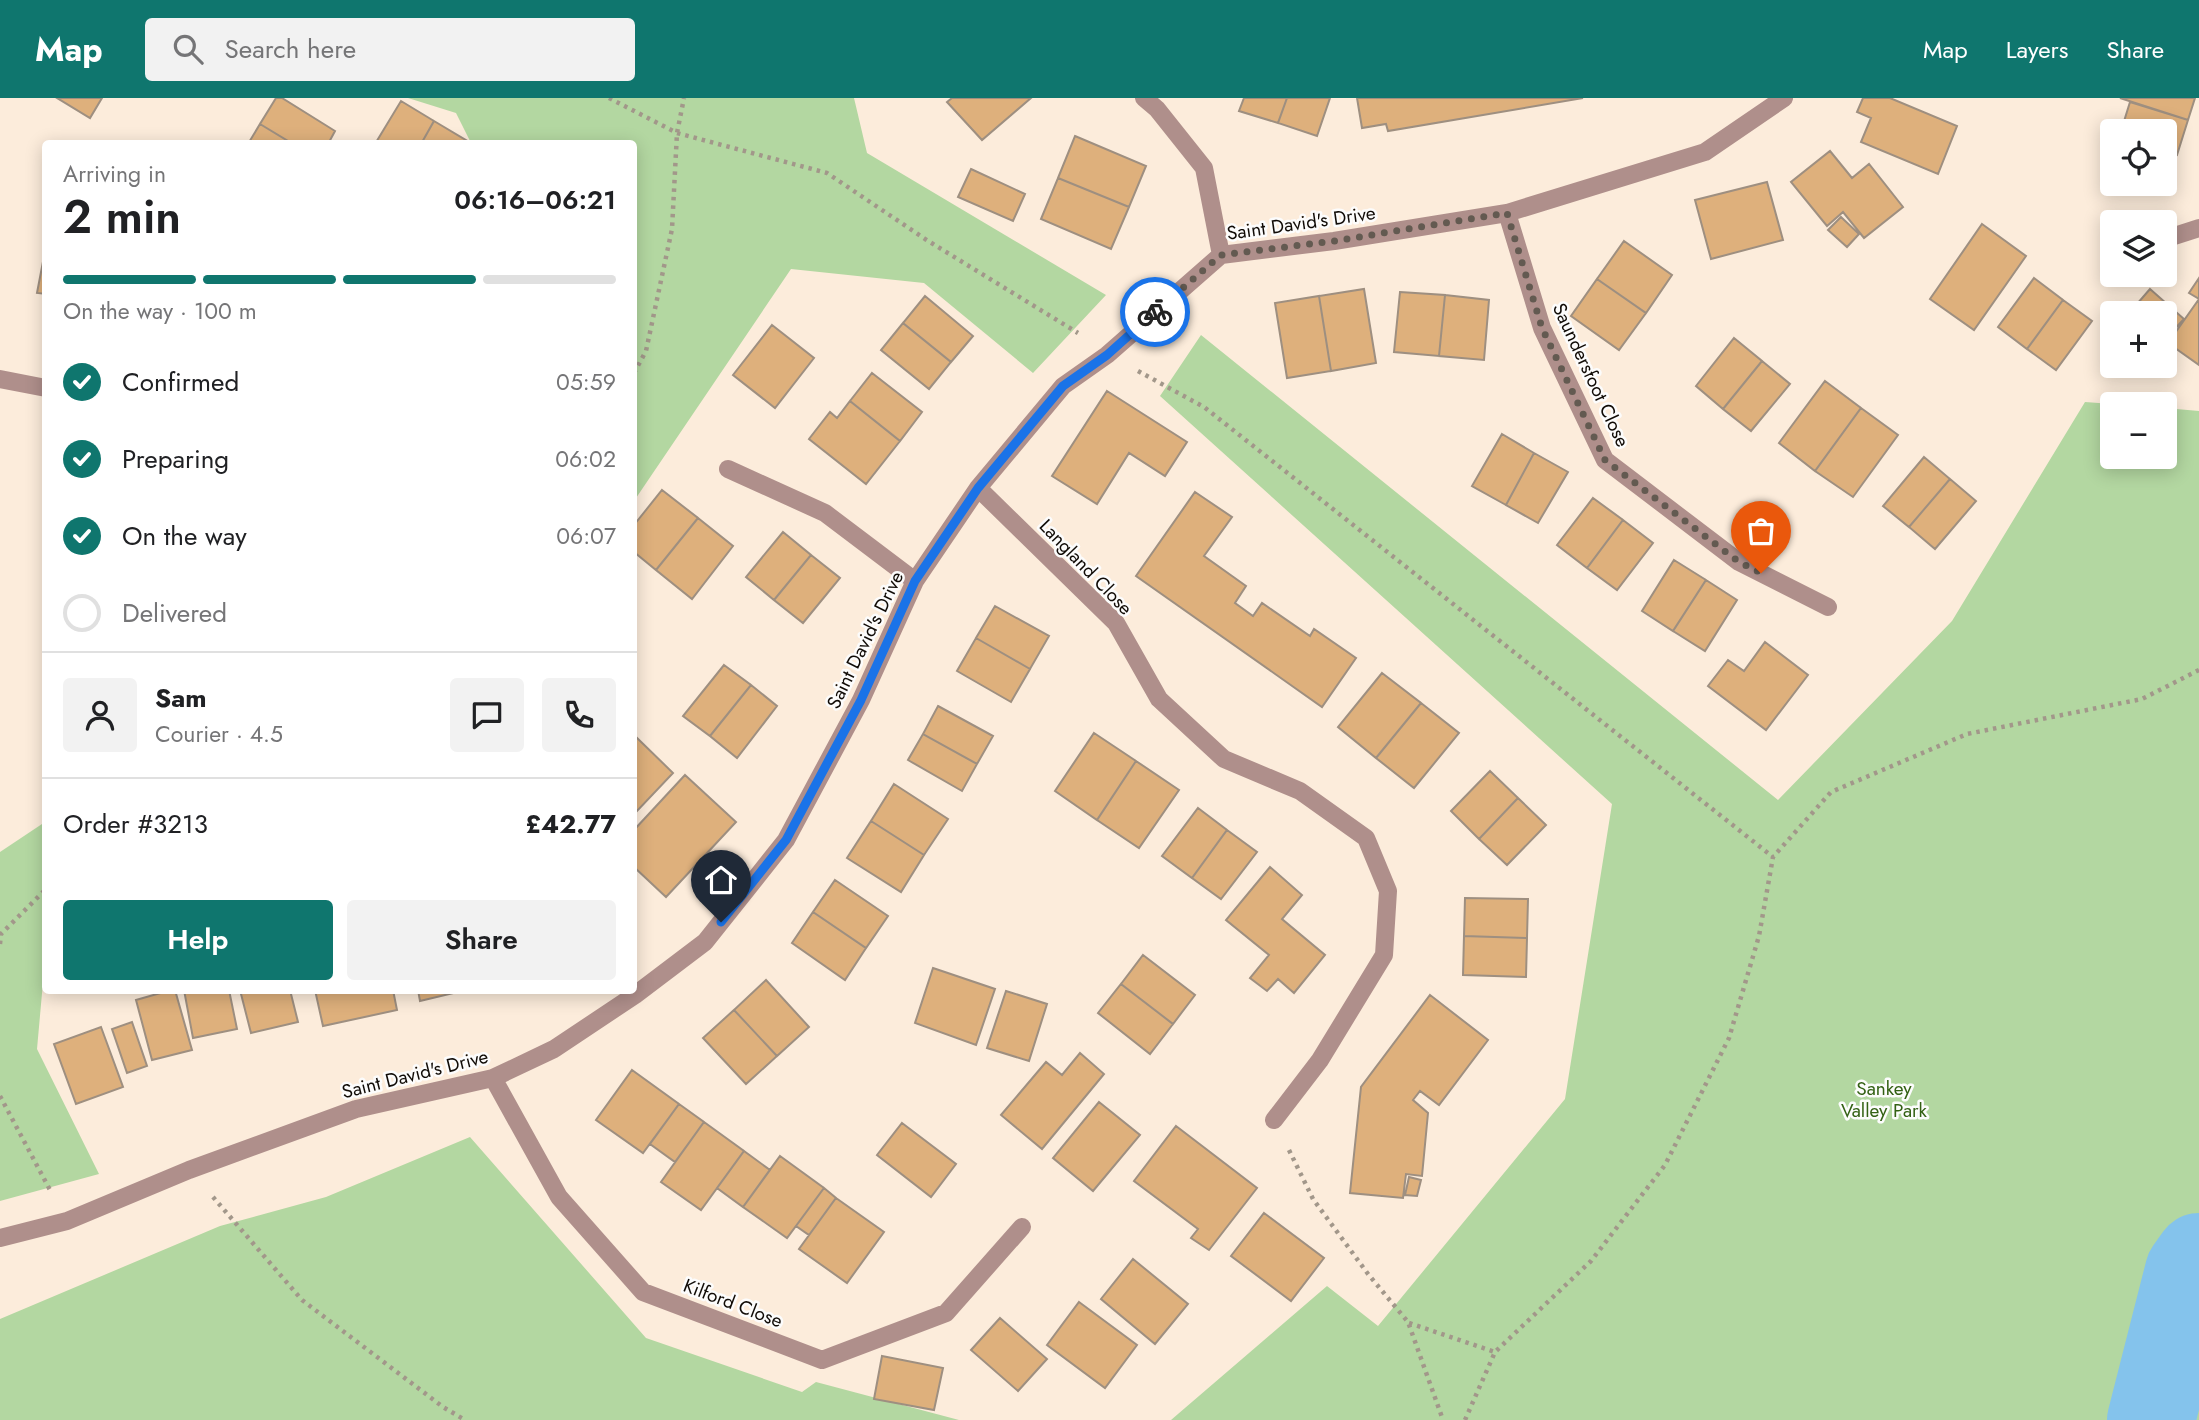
<!DOCTYPE html>
<html lang="en">
<head>
<meta charset="utf-8">
<style>
	:root { --surface:#fff; --page:#f2f2f2; --text:#202124; --muted:#757577; --line:#e0e0e0; --accent:#0f766e }
	body { margin:0; font-family:Jost,sans-serif; background:var(--page); color:var(--text); height:100vh; display:flex; flex-direction:column; font-size:26px; white-space:nowrap }
	* { box-sizing:border-box; margin:0 }
	p { font-size:23px; color:var(--muted) }
	.icon { flex:none; width:38px; height:38px; fill:none; stroke:currentColor; stroke-width:2; stroke-linecap:round; stroke-linejoin:round }
	.map { position:relative; flex:1; overflow:hidden }
	.drawer { position:absolute; left:42px; top:42px; width:595px; height:854px; display:flex; flex-direction:column; background:var(--surface); border-radius:7px; box-shadow:0 4px 18px #0003 }
	.drawer>* { flex:none }
	.fabs { position:absolute; left:2100px; top:21px; display:grid; gap:14px }
	.fabs a { display:grid; place-items:center; width:77px; height:77px; border-radius:7px; background:var(--surface); box-shadow:0 4px 18px #0003; font-size:35px }
	.pin { position:absolute; display:grid; place-items:center; width:60px; height:60px; color:#fff; margin:-72px -30px; border-radius:50% 50% 50% 0; rotate:-45deg; box-shadow:0 0 7px #0007 }
	.pin .icon { rotate:45deg }
	.courier { position:absolute; display:grid; place-items:center; width:70px; height:70px; margin:-35px; border:5px solid #1a73e8; border-radius:50%; background:#fff; color:#222; box-shadow:0 2px 9px #0007 }
	.head em { font-style:normal; font-weight:600 }
	.head div { display:flex; flex-direction:column-reverse }
	.head { display:flex; align-items:center; justify-content:space-between; height:119px; padding:0 21px }
	h1 { font-size:46px; font-weight:600; line-height:52px }
	.bar { display:grid; grid-template-columns:repeat(4,1fr); gap:10px 7px; align-content:center; height:84px; padding:0 21px }
	.bar i { height:9px; border-radius:5px; background:var(--line) }
	.bar .current { background:var(--accent) }
	.bar p { grid-column:span 4 }
	.line { display:flex; align-items:center; gap:18px; padding:0 21px; border-top:2px solid var(--line) }
	.line div { flex:1 }
	.round { display:grid; place-items:center; flex:none; width:74px; height:74px; border-radius:7px; background:var(--page) }
	ol { padding:0 21px; list-style:none }
	li { display:flex; align-items:center; gap:21px; height:77px }
	li p { margin-inline-start:auto }
	li .icon { padding:7px; border-radius:50%; background:var(--accent); color:#fff; stroke-width:4 }
	li:last-child { color:var(--muted) }
	li i { width:38px; height:38px; border:4px solid var(--line); border-radius:50% }
	.cta { display:flex; gap:14px; margin-top:auto; padding:14px 21px }
	.cta a { flex:1; height:80px; border-radius:7px; background:var(--accent); color:#fff; font-size:28px; font-weight:600; line-height:80px; text-align:center }
	.cta a+a { background:var(--page); color:var(--text) }
	header { display:flex; align-items:center; gap:42px; box-sizing:border-box; height:98px; padding:0 35px; background:var(--accent); color:#fff }
	header strong { font-size:33px }
	nav { display:flex; gap:38px; margin-inline-start:auto; font-size:24px }
	.search { width:490px; height:63px; background:var(--page); display:flex; align-items:center; gap:18px; box-sizing:border-box; padding:0 24px; border-radius:7px; color:var(--muted); font-size:26px }
	.map>svg:first-child { display:block }
	.green { fill:#b3d7a1 }
	.lines { fill:none; stroke-linecap:round; stroke-linejoin:round }
	.river { stroke:#84c3ec; stroke-width:88 }
	.building { fill:#deb07c; stroke:#9e8f80; stroke-width:2 }
	.path { stroke:#a2978a; stroke-width:4.5; stroke-dasharray:3.5 5; stroke-linecap:butt }
	.street { stroke:#af8f8b; stroke-width:18 }
	.done { stroke:#635a51; stroke-width:7; stroke-dasharray:0 12.6 }
	.route { stroke:#1a73e8; stroke-width:9 }
	.labels { text-anchor:middle; dominant-baseline:central; stroke-width:5; stroke-linejoin:round; paint-order:stroke }
	.street-label { font-size:19px; fill:#100b06; stroke:#fcfcfc }
	.park-label { font-size:19px; fill:#336114; stroke:#fcfcfc }
</style>
</head>
<body>
<header>
<strong>Map</strong>
<div class="search"><svg class="icon" aria-label="search" viewBox="0 0 24 24"><circle cx="10" cy="10" r="6"/><path d="M15 15l6 6"/></svg>Search here</div>
<nav><a>Map</a><a>Layers</a><a>Share</a></nav>
</header>
<div class="map">
<svg width="2199" height="1322" viewBox="0 0 2199 1322">
	<rect width="100%" height="100%" fill="#fcecdb"/>
	<!-- green -->
	<path class="green" d="M 408,0 L 854,0 L 867,55 L 1106,197 L 1033,275 L 924,185 L 791,171 L 634,403 L 634,46 L 471,45 L 456,15 Z
		M 1201,237 L 1778,702 L 1952,523 L 2085,304 L 2112,306 L 2112,359 L 2165,359 L 2165,310 L 2199,313 L 2199,1322 L 1171,1322 L 1327,1188 L 1378,1228 L 1565,1001 L 1612,706 L 1160,298 Z
		M 45,724 L 46,851 L 37,951 L 99,1076 L 0,1103 L 0,754 Z
		M 470,1039 L 646,1240 L 802,1294 L 816,1284 L 959,1322 L 0,1322 L 0,1221 L 220,1128 L 326,1099 Z"/>
	<g class="lines">
		<!-- river -->
		<path class="river" d="M 2151,1322 L 2189,1173 L 2199,1159"/>
	</g>
	<!-- building -->
	<path class="building" d="M 57,0 L 102,0 L 90,20 Z
		M 276,0 L 282,0 L 335,33 L 328,46 L 293,46 L 260,26 Z
		M 952,0 L 1031,0 L 982,42 L 947,4 Z
		M 1244,0 L 1287,0 L 1278,25 L 1239,13 Z
		M 1287,0 L 1330,0 L 1317,38 L 1278,25 Z
		M 1357,0 L 1583,0 L 1388,33 L 1386,26 L 1362,30 Z
		M 1863,0 L 1890,0 L 1957,28 L 1938,76 L 1861,44 L 1871,20 L 1857,14 Z
		M 2120,0 L 2195,0 L 2188,22 Z
		M 401,3 L 434,23 L 421,46 L 375,46 Z
		M 2130,4 L 2188,22 L 2177,57 L 2165,53 L 2165,33 L 2121,33 Z
		M 434,23 L 469,44 L 468,46 L 421,46 Z
		M 260,26 L 293,46 L 248,46 Z
		M 1075,38 L 1146,68 L 1129,109 L 1058,80 Z
		M 1830,53 L 1852,80 L 1869,66 L 1903,109 L 1864,140 L 1843,114 L 1827,128 L 1791,84 Z
		M 971,71 L 1025,96 L 1013,123 L 958,99 Z
		M 1058,80 L 1129,109 L 1111,151 L 1041,121 Z
		M 1767,84 L 1783,142 L 1711,161 L 1695,102 Z
		M 1841,119 L 1859,136 L 1847,149 L 1828,132 Z
		M 1982,126 L 2026,158 L 1974,232 L 1930,201 Z
		M 1624,143 L 1672,177 L 1646,215 L 1597,181 Z
		M 46,148 L 46,196 L 37,195 Z
		M 2034,180 L 2063,202 L 2027,251 L 1998,229 Z
		M 2199,180 L 2199,267 L 2168,245 L 2199,201 L 2189,195 Z
		M 1597,181 L 1646,215 L 1619,252 L 1571,218 Z
		M 1364,191 L 1376,265 L 1331,273 L 1319,198 Z
		M 2150,191 L 2184,221 L 2170,236 L 2165,231 L 2165,215 L 2147,215 L 2137,206 Z
		M 1400,194 L 1445,197 L 1439,258 L 1394,254 Z
		M 1445,197 L 1489,202 L 1484,262 L 1439,258 Z
		M 925,198 L 973,238 L 951,264 L 903,225 Z
		M 1319,198 L 1331,273 L 1287,280 L 1275,205 Z
		M 2063,202 L 2092,223 L 2056,272 L 2027,251 Z
		M 903,225 L 951,264 L 929,291 L 881,252 Z
		M 772,227 L 814,260 L 775,310 L 733,277 Z
		M 1734,240 L 1762,263 L 1723,311 L 1696,288 Z
		M 1762,263 L 1790,286 L 1751,333 L 1723,311 Z
		M 872,275 L 922,314 L 900,343 L 850,303 Z
		M 1825,283 L 1861,310 L 1815,373 L 1779,345 Z
		M 1107,293 L 1187,344 L 1165,378 L 1129,355 L 1097,406 L 1052,378 Z
		M 850,303 L 900,343 L 866,386 L 809,341 L 830,314 L 837,320 Z
		M 1861,310 L 1898,337 L 1853,399 L 1815,373 Z
		M 1502,336 L 1534,355 L 1506,407 L 1472,388 Z
		M 1534,355 L 1568,374 L 1538,425 L 1506,407 Z
		M 1924,359 L 1950,381 L 1909,429 L 1883,408 Z
		M 1950,381 L 1976,403 L 1935,451 L 1909,429 Z
		M 662,392 L 698,420 L 656,472 L 634,454 L 634,427 Z
		M 1195,394 L 1232,419 L 1204,458 L 1246,488 L 1235,505 L 1253,518 L 1262,505 L 1310,538 L 1314,531 L 1356,560 L 1322,609 L 1136,478 Z
		M 1593,400 L 1623,422 L 1587,470 L 1557,447 Z
		M 698,420 L 733,448 L 692,501 L 656,472 Z
		M 1623,422 L 1653,445 L 1617,492 L 1587,470 Z
		M 783,434 L 811,457 L 774,502 L 746,479 Z
		M 811,457 L 840,480 L 803,525 L 774,502 Z
		M 1674,462 L 1706,482 L 1673,533 L 1642,513 Z
		M 1706,482 L 1737,502 L 1705,553 L 1673,533 Z
		M 995,508 L 1049,538 L 1030,571 L 976,540 Z
		M 976,540 L 1030,571 L 1011,604 L 957,573 Z
		M 1765,544 L 1808,577 L 1766,632 L 1708,588 L 1728,562 L 1744,573 Z
		M 724,567 L 751,587 L 710,638 L 683,618 Z
		M 1382,575 L 1421,605 L 1376,660 L 1338,629 Z
		M 751,587 L 777,608 L 737,660 L 710,638 Z
		M 1421,605 L 1459,635 L 1414,690 L 1376,660 Z
		M 938,608 L 993,638 L 977,666 L 923,636 Z
		M 1094,635 L 1136,663 L 1097,722 L 1055,693 Z
		M 923,636 L 977,666 L 962,693 L 908,662 Z
		M 634,637 L 673,675 L 637,713 L 634,709 Z
		M 1136,663 L 1179,692 L 1139,750 L 1097,722 Z
		M 1490,673 L 1518,700 L 1479,741 L 1451,713 Z
		M 685,677 L 736,724 L 666,799 L 634,769 L 634,732 Z
		M 894,686 L 948,721 L 924,757 L 871,723 Z
		M 1518,700 L 1546,727 L 1507,767 L 1479,741 Z
		M 1198,710 L 1227,732 L 1192,780 L 1162,758 Z
		M 871,723 L 924,757 L 901,794 L 847,760 Z
		M 1227,732 L 1257,754 L 1221,801 L 1192,780 Z
		M 1270,769 L 1302,797 L 1282,821 L 1325,857 L 1294,895 L 1278,881 L 1267,893 L 1250,880 L 1269,857 L 1226,822 Z
		M 835,782 L 888,818 L 866,850 L 813,814 Z
		M 1465,800 L 1528,801 L 1527,840 L 1464,838 Z
		M 813,814 L 866,850 L 845,882 L 792,845 Z
		M 1464,838 L 1527,840 L 1526,879 L 1463,877 Z
		M 1143,857 L 1195,897 L 1173,926 L 1121,886 Z
		M 933,870 L 995,891 L 976,947 L 915,925 Z
		M 766,882 L 809,929 L 777,958 L 734,912 Z
		M 1121,886 L 1173,926 L 1150,956 L 1098,915 Z
		M 171,892 L 175,892 L 192,952 L 152,962 L 136,902 Z
		M 184,892 L 229,892 L 237,931 L 193,940 Z
		M 240,892 L 290,892 L 298,924 L 251,935 Z
		M 315,892 L 393,892 L 397,912 L 323,928 Z
		M 418,892 L 462,892 L 462,893 L 420,903 Z
		M 1006,893 L 1047,906 L 1029,963 L 987,950 Z
		M 1430,897 L 1488,942 L 1439,1007 L 1420,993 L 1413,1002 L 1428,1015 L 1422,1078 L 1406,1076 L 1403,1100 L 1350,1095 L 1361,989 Z
		M 734,912 L 777,958 L 746,986 L 703,940 Z
		M 132,924 L 147,968 L 127,975 L 112,931 Z
		M 101,929 L 123,989 L 76,1006 L 54,946 Z
		M 1080,955 L 1104,976 L 1042,1051 L 1001,1017 L 1046,964 L 1062,977 Z
		M 632,972 L 679,1006 L 643,1055 L 596,1022 Z
		M 1099,1004 L 1140,1037 L 1093,1093 L 1053,1060 Z
		M 679,1006 L 704,1024 L 675,1064 L 650,1046 Z
		M 704,1024 L 744,1053 L 701,1112 L 661,1084 Z
		M 902,1025 L 956,1066 L 931,1099 L 877,1057 Z
		M 1176,1028 L 1257,1090 L 1209,1152 L 1191,1140 L 1198,1131 L 1134,1083 Z
		M 744,1053 L 770,1072 L 743,1109 L 717,1090 Z
		M 780,1058 L 824,1090 L 787,1140 L 743,1109 Z
		M 1409,1079 L 1421,1082 L 1417,1098 L 1405,1097 Z
		M 824,1090 L 836,1100 L 809,1137 L 796,1128 Z
		M 836,1100 L 884,1134 L 847,1185 L 799,1151 Z
		M 1264,1115 L 1324,1160 L 1291,1203 L 1231,1158 Z
		M 1133,1161 L 1188,1206 L 1155,1246 L 1101,1201 Z
		M 1079,1204 L 1137,1247 L 1105,1290 L 1047,1247 Z
		M 1000,1220 L 1047,1261 L 1018,1293 L 971,1252 Z
		M 882,1258 L 943,1270 L 934,1312 L 874,1301 Z"/>
	<g class="lines">
		<!-- path -->
		<path class="path" d="M 609,0 L 677,35 L 827,75 L 925,141 L 1078,235
			M 1138,273 L 1204,309 L 1773,759
			M 634,275 L 646,253 L 672,131 L 677,35 L 684,0
			M 0,846 L 1,836 L 46,791
			M 0,998 L 50,1092
			M 1289,1052 L 1313,1101 L 1368,1176 L 1408,1224 L 1443,1322
			M 213,1099 L 302,1202 L 443,1309 L 465,1322
			M 1409,1225 L 1495,1254
			M 1465,1322 L 1495,1254 L 1591,1163 L 1665,1067 L 1729,940 L 1759,838 L 1773,759 L 1831,694 L 1967,636 L 2142,601 L 2199,572"/>
		<!-- street -->
		<path class="street" d="M 1144,0 L 1157,11 L 1204,70 L 1221,157
			M 1507,115 L 1542,230 L 1605,362 L 1739,464 L 1828,509
			M 2165,141 L 2199,130
			M 0,281 L 46,290
			M 728,371 L 825,415 L 915,483
			M 978,390 L 1116,525 L 1159,601 L 1224,661 L 1300,693 L 1366,740 L 1388,793 L 1384,857 L 1320,962 L 1274,1022
			M 493,980 L 559,1099 L 643,1194 L 822,1262 L 946,1215 L 1022,1129
			M 0,1140 L 67,1123 L 189,1072 L 356,1011 L 493,980 L 554,951 L 635,897 L 705,844 L 786,742 L 861,602 L 915,483 L 978,390 L 1063,288 L 1107,257 L 1221,157 L 1334,143 L 1507,115 L 1705,54 L 1784,0"/>
	</g>
	<g class="lines">
		<!-- done -->
		<path class="done" d="M 1155,214 L 1221,157 L 1334,143 L 1507,115 L 1542,230 L 1605,362 L 1739,464 L 1761,475"/>
		<!-- route -->
		<path class="route" d="M 721,824 L 786,742 L 861,602 L 915,483 L 978,390 L 1063,288 L 1107,257 L 1155,214"/>
	</g>
	<g class="labels">
		<!-- street labels -->
		<g class="street-label">
			<text transform="translate(1301 125) rotate(-8)">Saint David's Drive</text>
			<text transform="translate(1591 277) rotate(65)">Saundersfoot Close</text>
			<text transform="translate(1086 469) rotate(46)">Langland Close</text>
			<text transform="translate(865 542) rotate(-64)">Saint David's Drive</text>
			<text transform="translate(415 976) rotate(-14)">Saint David's Drive</text>
			<text transform="translate(733 1205) rotate(21)">Kilford Close</text>
		</g>
		<!-- park labels -->
		<g class="park-label">
			<text x="1884" y="990">Sankey<tspan x="1884" dy="22">Valley Park</tspan></text>
		</g>
	</g>
</svg>
<div class="fabs">
<a><svg class="icon" aria-label="locate" viewBox="0 0 24 24"><circle cx="12" cy="12" r="6"/><path d="M12 2v4M12 18v4M2 12h4M18 12h4"/></svg></a>
<a><svg class="icon" aria-label="layers" viewBox="0 0 24 24"><path d="M12 4l9 5-9 5-9-5zM3 14l9 5 9-5"/></svg></a>
<a>+</a>
<a>−</a>
</div>
<div class="pin" style="left:1761px;top:475px;background:#ea580c"><svg class="icon" aria-label="bag" viewBox="0 0 24 24"><path d="M5 8h14l-1 12H6zM9 8a3 3 0 0 1 6 0"/></svg></div>
<div class="pin" style="left:721px;top:824px;background:#1f2937"><svg class="icon" aria-label="home" viewBox="0 0 24 24"><path d="M3 11l9-7 9 7M6 9v11h12V9"/></svg></div>
<div class="courier" style="left:1155px;top:214px"><svg class="icon" aria-label="bike" viewBox="0 0 24 24"><circle cx="6" cy="16" r="4"/><circle cx="18" cy="16" r="4"/><path d="M6 16l4-8h5l3 8M10 8l3 8H6M13 5h3"/></svg></div>
<section class="drawer">
<div class="head"><div><h1>2 min</h1><p>Arriving in</p></div><em>06:16–06:21</em></div>
<div class="bar"><i class="current"></i><i class="current"></i><i class="current"></i><i></i><p>On the way · 100 m</p></div>
<ol>
<li><svg class="icon" aria-label="check" viewBox="0 0 24 24"><path d="M5 12l5 5 9-10"/></svg>Confirmed<p>05:59</p></li>
<li><svg class="icon" aria-label="check" viewBox="0 0 24 24"><path d="M5 12l5 5 9-10"/></svg>Preparing<p>06:02</p></li>
<li><svg class="icon" aria-label="check" viewBox="0 0 24 24"><path d="M5 12l5 5 9-10"/></svg>On the way<p>06:07</p></li>
<li><i></i>Delivered</li>
</ol>
<div class="line" style="height:126px"><a class="round"><svg class="icon" aria-label="person" viewBox="0 0 24 24"><circle cx="12" cy="8" r="4"/><path d="M4 21q1-7 8-7t8 7"/></svg></a><div><b>Sam</b><p>Courier · 4.5</p></div><a class="round"><svg class="icon" aria-label="chat" viewBox="0 0 24 24"><path d="M4 5h16v11H9l-5 4z"/></svg></a><a class="round"><svg class="icon" aria-label="phone" viewBox="0 0 24 24"><path d="M5 4h4l2 5-3 2q2 4 5 5l2-3 5 2v4C11 20 4 13 5 4z"/></svg></a></div>
<div class="line" style="height:91px"><div>Order #3213</div><b>£42.77</b></div>
<div class="cta"><a>Help</a><a>Share</a></div>
</section>
</div>
</body>
</html>
